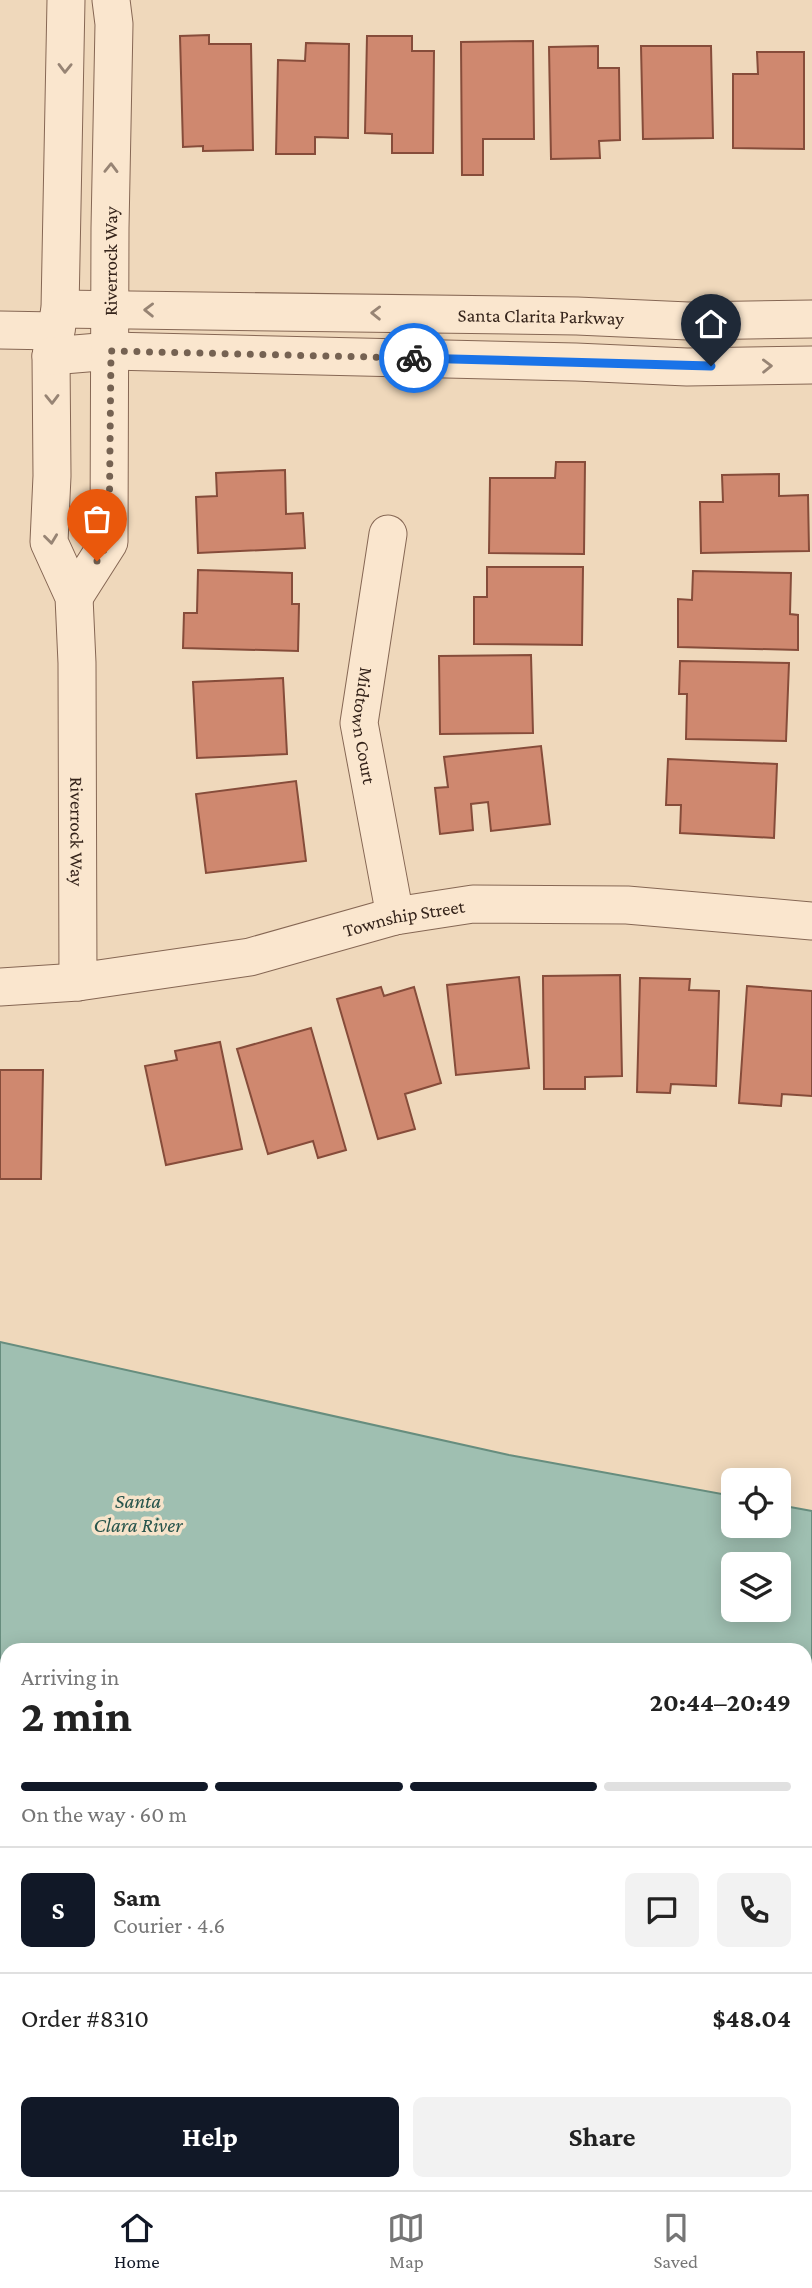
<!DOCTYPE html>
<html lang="en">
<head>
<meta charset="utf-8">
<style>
	:root { --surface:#fff; --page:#f2f2f2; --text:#222; --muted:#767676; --line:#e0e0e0; --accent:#111827 }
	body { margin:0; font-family:"Crimson Pro",serif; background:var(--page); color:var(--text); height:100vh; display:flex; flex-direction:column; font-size:26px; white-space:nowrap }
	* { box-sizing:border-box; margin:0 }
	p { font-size:23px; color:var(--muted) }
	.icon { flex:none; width:38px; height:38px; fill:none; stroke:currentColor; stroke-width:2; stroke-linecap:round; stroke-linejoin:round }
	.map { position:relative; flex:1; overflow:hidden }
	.panel { position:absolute; left:0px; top:1643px; width:812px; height:548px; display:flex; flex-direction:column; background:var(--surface); border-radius:21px 21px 0 0; box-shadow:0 4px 18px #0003 }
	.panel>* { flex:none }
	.tools { position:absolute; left:721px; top:1468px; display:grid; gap:14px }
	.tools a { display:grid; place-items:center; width:70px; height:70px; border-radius:10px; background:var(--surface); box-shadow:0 4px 18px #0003; font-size:35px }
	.pin { position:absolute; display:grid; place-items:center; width:60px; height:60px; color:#fff; margin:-72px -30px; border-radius:50% 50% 50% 0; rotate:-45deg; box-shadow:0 0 7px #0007 }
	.pin .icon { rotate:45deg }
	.courier { position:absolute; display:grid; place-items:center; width:70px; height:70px; margin:-35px; border:5px solid #1a73e8; border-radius:50%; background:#fff; color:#222; box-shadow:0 2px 9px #0007 }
	.head em { font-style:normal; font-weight:700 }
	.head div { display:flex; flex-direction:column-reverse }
	.head { display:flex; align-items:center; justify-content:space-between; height:119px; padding:0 21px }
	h1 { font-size:46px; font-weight:700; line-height:52px }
	.bar { display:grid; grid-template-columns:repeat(4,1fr); gap:10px 7px; align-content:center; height:84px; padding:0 21px }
	.bar i { height:9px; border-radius:5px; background:var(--line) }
	.bar .selected { background:var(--accent) }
	.bar p { grid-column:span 4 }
	.line { display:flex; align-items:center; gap:18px; padding:0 21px; border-top:2px solid var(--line) }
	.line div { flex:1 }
	.round { display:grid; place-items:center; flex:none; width:74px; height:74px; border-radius:10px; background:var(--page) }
	.action { display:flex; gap:14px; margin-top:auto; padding:14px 21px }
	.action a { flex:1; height:80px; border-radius:10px; background:var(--accent); color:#fff; font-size:28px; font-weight:700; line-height:80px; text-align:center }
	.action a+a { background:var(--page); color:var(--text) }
	.menu { display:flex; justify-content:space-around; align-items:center; height:98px; border-top:2px solid var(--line); background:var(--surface); font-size:19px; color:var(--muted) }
	.menu a { display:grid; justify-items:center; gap:4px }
	.menu .selected { color:var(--accent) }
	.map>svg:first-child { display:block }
	.water { fill:#9fbfb1; stroke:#678d7e; stroke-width:2; fill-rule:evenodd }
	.building { fill:#cf886f; stroke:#864c3a; stroke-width:2 }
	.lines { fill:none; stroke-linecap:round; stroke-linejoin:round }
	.street-casing { stroke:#866754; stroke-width:39 }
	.street { stroke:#fae6ce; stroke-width:37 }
	.oneway { stroke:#978474 }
	.done { stroke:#756252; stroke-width:7; stroke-dasharray:0 12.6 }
	.route { stroke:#1a73e8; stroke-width:9 }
	.labels { text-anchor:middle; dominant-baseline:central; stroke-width:7; stroke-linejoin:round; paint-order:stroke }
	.street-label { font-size:19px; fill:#34231a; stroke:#f6e3ca }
	.water-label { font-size:21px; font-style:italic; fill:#28554c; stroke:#f6e3ca }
</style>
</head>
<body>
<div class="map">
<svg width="812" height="2190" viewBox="0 0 812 2190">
	<rect width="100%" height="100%" fill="#efd8bb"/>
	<!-- water -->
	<path class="water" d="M 0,1342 L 509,1455 L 733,1496 L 733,1526 L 779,1526 L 779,1505 L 812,1511 L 812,2190 L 0,2190 ZM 733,1564 L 779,1564 L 779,1610 L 733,1610 ZM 7,1650 L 805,1650 L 805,2184 L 7,2184 Z"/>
	<!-- building -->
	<path class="building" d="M 209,35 L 209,44 L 251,44 L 253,150 L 203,151 L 203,146 L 183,147 L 180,36 Z
		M 367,36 L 412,36 L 412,51 L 434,51 L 433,153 L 392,153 L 392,134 L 365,133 Z
		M 533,41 L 534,139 L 483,139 L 483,175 L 462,175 L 461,42 Z
		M 306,43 L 349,44 L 348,138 L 315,137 L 315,154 L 276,154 L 278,60 L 305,61 Z
		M 598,46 L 598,68 L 619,68 L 620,140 L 599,141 L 600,158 L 551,159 L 549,47 Z
		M 641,46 L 711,46 L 713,138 L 643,139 Z
		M 757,52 L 804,52 L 804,149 L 733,148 L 733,74 L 758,74 Z
		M 556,462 L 585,462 L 584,554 L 489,553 L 490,478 L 555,478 Z
		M 285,470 L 286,514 L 303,513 L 305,548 L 198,553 L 196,497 L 217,496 L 216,473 Z
		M 779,474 L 779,496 L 808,495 L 809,551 L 701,553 L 700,502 L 723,502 L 722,475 Z
		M 487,567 L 583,567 L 582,645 L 474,644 L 474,597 L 487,597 Z
		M 198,570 L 292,573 L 292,604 L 299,604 L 298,651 L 183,648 L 184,613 L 197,613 Z
		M 693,571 L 791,573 L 790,614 L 798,615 L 798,650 L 678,647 L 678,599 L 692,600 Z
		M 531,655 L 533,733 L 440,734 L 439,656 Z
		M 680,661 L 789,663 L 786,741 L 686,739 L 687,694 L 679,694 Z
		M 283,678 L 287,754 L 197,758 L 193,682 Z
		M 541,746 L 550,824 L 491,831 L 488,802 L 471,804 L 473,830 L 440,834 L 435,788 L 448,787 L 444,757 Z
		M 668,759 L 777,764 L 774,838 L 680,833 L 681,805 L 666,805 Z
		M 296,781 L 306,861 L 206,873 L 196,794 Z
		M 620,975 L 622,1076 L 585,1077 L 585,1089 L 544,1089 L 543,976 Z
		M 519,977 L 529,1068 L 456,1075 L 447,985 Z
		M 640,978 L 690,979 L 689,990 L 719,991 L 716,1086 L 671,1084 L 670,1093 L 637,1092 Z
		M 747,986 L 812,991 L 812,1096 L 782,1094 L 781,1106 L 739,1103 Z
		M 381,987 L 384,996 L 414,987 L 441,1083 L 405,1094 L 415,1129 L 378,1139 L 337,999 Z
		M 311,1028 L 346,1150 L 318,1158 L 313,1141 L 268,1154 L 237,1049 Z
		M 220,1042 L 242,1149 L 166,1165 L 145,1066 L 177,1060 L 175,1051 Z
		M 0,1070 L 43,1070 L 41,1179 L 0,1179 Z"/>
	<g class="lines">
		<defs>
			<g id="street">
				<path id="s1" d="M 66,0 L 60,309 L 51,356 L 52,476 L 49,542 L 74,597 L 77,663 L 78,982"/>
				<path id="s2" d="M 60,309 L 577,316 L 688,321 L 812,319"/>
				<path d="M 0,330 L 56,331"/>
				<path d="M 51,356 L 111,351 L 576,362 L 687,367 L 812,365"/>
				<path id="s3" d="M 388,534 L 359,723 L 395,916"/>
				<path id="s4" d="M 74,597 L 109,542 L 110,228 L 114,24 L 111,0"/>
				<path id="s5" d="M 0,987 L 78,982 L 250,957 L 395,916 L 473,904 L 627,905 L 812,921"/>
			</g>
		</defs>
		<!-- street casing -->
		<use href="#street" class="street-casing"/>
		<!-- street -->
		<use href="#street" class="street"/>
	</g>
	<!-- one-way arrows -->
	<defs><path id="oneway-chevron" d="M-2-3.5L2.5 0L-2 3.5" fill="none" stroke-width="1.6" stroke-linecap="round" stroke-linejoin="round" transform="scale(1.75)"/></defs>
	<g class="oneway">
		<use href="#oneway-chevron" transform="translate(65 68) rotate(91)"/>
		<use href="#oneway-chevron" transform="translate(111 168) rotate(-89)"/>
		<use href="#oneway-chevron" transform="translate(149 310) rotate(-179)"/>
		<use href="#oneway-chevron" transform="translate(376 313) rotate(-179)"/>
		<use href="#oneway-chevron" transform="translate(767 366) rotate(-1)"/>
		<use href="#oneway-chevron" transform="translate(52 399) rotate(89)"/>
		<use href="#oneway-chevron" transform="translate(51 539) rotate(83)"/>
	</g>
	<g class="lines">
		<!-- done -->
		<path class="done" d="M 97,561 L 109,542 L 111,351 L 414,358"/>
		<!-- route -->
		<path class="route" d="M 414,358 L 711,366"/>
	</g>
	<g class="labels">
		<!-- street labels -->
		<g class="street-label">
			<text stroke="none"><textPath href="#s4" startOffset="346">Riverrock Way</textPath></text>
			<text stroke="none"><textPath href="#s2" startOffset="481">Santa Clarita Parkway</textPath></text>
			<text stroke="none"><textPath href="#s3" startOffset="194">Midtown Court</textPath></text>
			<text stroke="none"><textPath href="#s1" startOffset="838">Riverrock Way</textPath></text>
			<text stroke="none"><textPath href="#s5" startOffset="411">Township Street</textPath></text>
		</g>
		<!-- water labels -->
		<g class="water-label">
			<text x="138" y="1501">Santa<tspan x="138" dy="24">Clara River</tspan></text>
		</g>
	</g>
</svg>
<div class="tools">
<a><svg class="icon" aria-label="locate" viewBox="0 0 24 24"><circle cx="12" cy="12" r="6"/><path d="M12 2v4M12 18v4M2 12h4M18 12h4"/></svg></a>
<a><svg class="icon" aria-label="layers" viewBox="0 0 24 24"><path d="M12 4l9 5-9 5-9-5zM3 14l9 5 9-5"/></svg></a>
</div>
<div class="pin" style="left:97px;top:561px;background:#ea580c"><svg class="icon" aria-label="bag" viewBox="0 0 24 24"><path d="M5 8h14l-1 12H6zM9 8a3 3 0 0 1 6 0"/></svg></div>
<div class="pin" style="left:711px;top:366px;background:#1f2937"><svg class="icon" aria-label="home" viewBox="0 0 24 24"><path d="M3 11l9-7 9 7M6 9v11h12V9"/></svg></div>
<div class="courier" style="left:414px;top:358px"><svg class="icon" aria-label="bike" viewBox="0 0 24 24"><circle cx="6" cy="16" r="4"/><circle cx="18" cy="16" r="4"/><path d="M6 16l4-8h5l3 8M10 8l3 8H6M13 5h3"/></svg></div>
<section class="panel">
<div class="head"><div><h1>2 min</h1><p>Arriving in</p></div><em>20:44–20:49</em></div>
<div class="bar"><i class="selected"></i><i class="selected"></i><i class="selected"></i><i></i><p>On the way · 60 m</p></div>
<div class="line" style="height:126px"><b class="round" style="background:var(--accent);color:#fff">S</b><div><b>Sam</b><p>Courier · 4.6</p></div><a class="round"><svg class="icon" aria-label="chat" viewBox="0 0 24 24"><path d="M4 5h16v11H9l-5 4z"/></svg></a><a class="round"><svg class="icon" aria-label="phone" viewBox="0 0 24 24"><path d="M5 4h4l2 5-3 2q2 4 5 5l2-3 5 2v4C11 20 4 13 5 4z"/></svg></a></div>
<div class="line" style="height:91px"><div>Order #8310</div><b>$48.04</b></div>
<div class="action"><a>Help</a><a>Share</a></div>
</section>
</div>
<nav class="menu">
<a class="selected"><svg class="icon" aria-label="home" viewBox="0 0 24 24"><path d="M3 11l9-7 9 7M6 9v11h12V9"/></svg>Home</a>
<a><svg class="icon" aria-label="map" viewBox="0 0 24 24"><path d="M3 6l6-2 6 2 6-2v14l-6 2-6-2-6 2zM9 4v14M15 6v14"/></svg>Map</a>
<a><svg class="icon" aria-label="saved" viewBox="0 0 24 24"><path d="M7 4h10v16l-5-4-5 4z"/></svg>Saved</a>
</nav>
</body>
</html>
